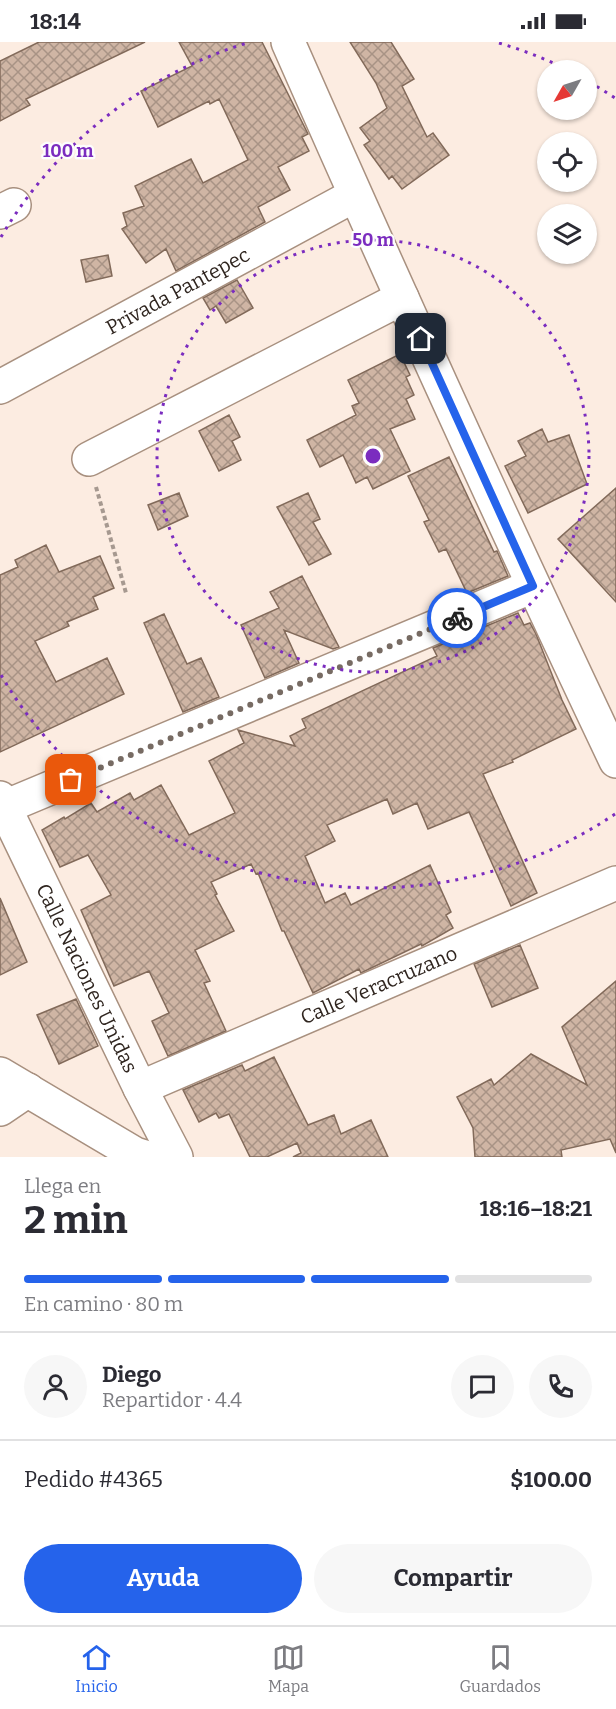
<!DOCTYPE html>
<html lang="es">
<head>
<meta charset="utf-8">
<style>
	:root { --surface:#fff; --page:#f7f7f7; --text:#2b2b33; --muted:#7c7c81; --line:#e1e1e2; --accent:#2563eb }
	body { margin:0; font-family:Bitter,serif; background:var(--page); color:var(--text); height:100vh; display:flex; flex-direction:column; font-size:22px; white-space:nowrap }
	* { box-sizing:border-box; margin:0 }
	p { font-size:20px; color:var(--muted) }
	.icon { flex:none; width:33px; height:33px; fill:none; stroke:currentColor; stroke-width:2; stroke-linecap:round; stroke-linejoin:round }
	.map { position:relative; height:1115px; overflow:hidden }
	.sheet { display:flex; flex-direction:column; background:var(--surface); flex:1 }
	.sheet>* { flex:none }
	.needle { width:39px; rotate:231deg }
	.controls { position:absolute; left:537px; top:18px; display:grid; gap:12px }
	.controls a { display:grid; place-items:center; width:60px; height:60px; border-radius:50%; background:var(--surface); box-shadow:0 2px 4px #0004; font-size:30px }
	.pin { position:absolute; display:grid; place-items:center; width:51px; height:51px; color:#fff; margin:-26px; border-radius:12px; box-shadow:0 3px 9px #0006 }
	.courier { position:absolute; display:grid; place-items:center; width:60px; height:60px; margin:-30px; border:4px solid #2563eb; border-radius:50%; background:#fff; color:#222; box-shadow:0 2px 8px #0007 }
	.headline em { font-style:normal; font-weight:700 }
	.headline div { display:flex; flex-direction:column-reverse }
	.headline { display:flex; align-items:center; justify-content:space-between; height:102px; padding:0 24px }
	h1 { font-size:39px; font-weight:700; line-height:45px }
	.bar { display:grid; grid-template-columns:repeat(4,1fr); gap:9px 6px; align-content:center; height:72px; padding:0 24px }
	.bar i { height:8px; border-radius:4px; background:var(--line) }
	.bar .active { background:var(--accent) }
	.bar p { grid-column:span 4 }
	.line { display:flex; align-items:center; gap:15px; padding:0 24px; border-top:2px solid var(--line) }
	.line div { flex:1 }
	.round { display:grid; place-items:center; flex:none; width:63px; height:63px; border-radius:32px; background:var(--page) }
	.cta { display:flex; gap:12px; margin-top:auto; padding:12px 24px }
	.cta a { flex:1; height:69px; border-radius:36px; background:var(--accent); color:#fff; font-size:24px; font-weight:700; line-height:69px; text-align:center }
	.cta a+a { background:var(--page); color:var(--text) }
	.status { display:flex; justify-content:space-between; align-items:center; height:42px; padding:0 30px; background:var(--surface); direction:ltr }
	.status svg { height:16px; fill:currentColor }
	.tab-bar { display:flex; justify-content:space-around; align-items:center; height:84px; border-top:2px solid var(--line); background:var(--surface); font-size:16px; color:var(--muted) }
	.tab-bar a { display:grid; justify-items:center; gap:3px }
	.tab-bar .active { color:var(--accent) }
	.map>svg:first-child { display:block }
	.building { fill:url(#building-cross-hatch); stroke:#826a5a; stroke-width:1.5 }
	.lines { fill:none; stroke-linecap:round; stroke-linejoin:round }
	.minor-casing { stroke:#a8907f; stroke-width:36 }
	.path { stroke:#a69990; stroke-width:4; stroke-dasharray:4.5 3; stroke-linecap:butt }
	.minor { stroke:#fff; stroke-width:33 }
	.done { stroke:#776b63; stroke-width:6; stroke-dasharray:0 10.8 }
	.route { stroke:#2563eb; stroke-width:8 }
	.ring { fill:none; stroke:#7b2cbf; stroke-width:3; stroke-dasharray:3 6 }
	.labels { text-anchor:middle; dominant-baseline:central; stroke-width:4.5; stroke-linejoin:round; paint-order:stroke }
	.street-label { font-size:20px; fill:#2f251f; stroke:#fdfdfd }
	.centre { fill:#7b2cbf; stroke:#fdfdfd; stroke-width:3 }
	.ring-label { font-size:18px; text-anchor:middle; font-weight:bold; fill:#7b2cbf; stroke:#fdfdfd; stroke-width:4.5; stroke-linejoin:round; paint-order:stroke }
</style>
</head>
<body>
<div class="status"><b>18:14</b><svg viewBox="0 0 49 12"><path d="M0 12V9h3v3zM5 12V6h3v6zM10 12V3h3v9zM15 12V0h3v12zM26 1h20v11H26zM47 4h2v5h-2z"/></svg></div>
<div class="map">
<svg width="616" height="1115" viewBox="0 0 616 1115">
	<defs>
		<pattern id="building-cross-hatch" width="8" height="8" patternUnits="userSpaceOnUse" patternTransform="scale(1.5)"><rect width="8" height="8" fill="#cfb5a4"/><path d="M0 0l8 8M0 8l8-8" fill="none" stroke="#a89385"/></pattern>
	</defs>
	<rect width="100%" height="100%" fill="#fcece1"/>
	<!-- building -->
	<path class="building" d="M 39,0 L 145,0 L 26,57 L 30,63 L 0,79 L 0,19 Z
		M 179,0 L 262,0 L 308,92 L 302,95 L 309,109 L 278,125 L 290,148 L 258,165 L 265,180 L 176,229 L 166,207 L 146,221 L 122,187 L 127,184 L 123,171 L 144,164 L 135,144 L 191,117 L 203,141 L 248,118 L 219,57 L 210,62 L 209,59 L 158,85 L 141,49 L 192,24 Z
		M 350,0 L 391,0 L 414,37 L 402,44 L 427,95 L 433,91 L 449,113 L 402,147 L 392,134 L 389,137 L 364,103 L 370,99 L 360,86 L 387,66 L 376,41 Z
		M 108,213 L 112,234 L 86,240 L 81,218 Z
		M 237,238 L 253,266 L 226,281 L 216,264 L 210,268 L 203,256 Z
		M 400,312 L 410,333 L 406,335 L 414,353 L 406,357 L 415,377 L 390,387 L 410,429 L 373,447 L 367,435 L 356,441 L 343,413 L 320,425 L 307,398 L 356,373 L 352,364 L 359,361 L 348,338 Z
		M 229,373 L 240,395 L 232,399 L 241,418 L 219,429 L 199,389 Z
		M 542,387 L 548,400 L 569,393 L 587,442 L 528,471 L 505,424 L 526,414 L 518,399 Z
		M 449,415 L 494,510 L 497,509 L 508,534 L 467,551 L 446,507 L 439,510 L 424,480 L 429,478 L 408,434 Z
		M 616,446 L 616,560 L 558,497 Z
		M 179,451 L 188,474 L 158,488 L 148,463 Z
		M 308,451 L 320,477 L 313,480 L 331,512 L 309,523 L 277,465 Z
		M 46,503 L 59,530 L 100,514 L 114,546 L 93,555 L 98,567 L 67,580 L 69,584 L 35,599 L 56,640 L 107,616 L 124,652 L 0,710 L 0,533 L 18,525 L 15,518 Z
		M 302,534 L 339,605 L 333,607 L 284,588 L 299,621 L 265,636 L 241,583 L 279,566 L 270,550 Z
		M 518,571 L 524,583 L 530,581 L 536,592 L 562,658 L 576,687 L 512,718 L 513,720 L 483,732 L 537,851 L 511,864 L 469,770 L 428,787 L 417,761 L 393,772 L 387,757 L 327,783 L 335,799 L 305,814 L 325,861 L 345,851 L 351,863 L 430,823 L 451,870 L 446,873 L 453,886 L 422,904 L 421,902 L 361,931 L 359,927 L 313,951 L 284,889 L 282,889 L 258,831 L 256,832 L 251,822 L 211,840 L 217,852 L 215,853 L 234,889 L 195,908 L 210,939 L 204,941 L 226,989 L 168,1014 L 152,979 L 169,971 L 149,929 L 114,944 L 81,868 L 111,853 L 88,813 L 60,825 L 42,788 L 64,775 L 65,777 L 91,761 L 97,770 L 130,751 L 134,758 L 161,743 L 189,793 L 235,771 L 209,719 L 244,701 L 238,688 L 295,704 L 290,694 L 306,686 L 302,677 L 437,614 L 433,606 Z
		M 164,572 L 187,622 L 201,616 L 219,655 L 183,670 L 144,581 Z
		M 0,856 L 27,920 L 0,933 Z
		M 520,903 L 538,946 L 492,965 L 474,922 Z
		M 616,939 L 616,1111 L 610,1097 L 561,1108 L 562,1115 L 475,1115 L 473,1086 L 457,1055 L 491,1037 L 494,1043 L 531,1012 L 587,1043 L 562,985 Z
		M 76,957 L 98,1004 L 59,1022 L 37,973 Z
		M 274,1015 L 308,1083 L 334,1073 L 341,1092 L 371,1078 L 388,1115 L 293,1115 L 301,1111 L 297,1101 L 267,1115 L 250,1115 L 229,1072 L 219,1076 L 216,1071 L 199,1080 L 183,1048 L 242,1023 L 245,1029 Z"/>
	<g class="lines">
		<defs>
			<g id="minor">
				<path d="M 288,0 C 394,241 503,481 616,719"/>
				<path d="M 0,170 L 14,163"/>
				<path id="s1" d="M 0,345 L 355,153"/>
				<path d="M 89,417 L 402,256"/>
				<path id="s2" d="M 0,756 L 140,1046 L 176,1115"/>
				<path d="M 0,767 L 533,544"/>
				<path d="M 0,1032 L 135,1112 L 145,1115"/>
				<path id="s3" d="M 140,1046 L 616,841"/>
				<path d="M 0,1067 L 28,1048"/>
			</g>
		</defs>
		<!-- minor casing -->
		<use href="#minor" class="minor-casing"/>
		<!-- path -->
		<path class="path" d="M 96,445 L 126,551"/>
		<!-- minor -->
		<use href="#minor" class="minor"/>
	</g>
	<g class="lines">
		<!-- done -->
		<path class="done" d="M 71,738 L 457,576"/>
		<!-- route -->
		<path class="route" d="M 421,297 L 533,544 L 457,576"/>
	</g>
	<!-- distance rings -->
	<g class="ring">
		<circle cx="373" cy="414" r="216"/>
		<path d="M615 772A432 432 0 0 1 1 633M1 195A432 432 0 0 1 247 1M499 1A432 432 0 0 1 566 27M589 40A432 432 0 0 1 615 56"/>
	</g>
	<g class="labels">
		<!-- street labels -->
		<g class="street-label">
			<text stroke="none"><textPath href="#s1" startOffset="202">Privada Pantepec</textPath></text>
			<text stroke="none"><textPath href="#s2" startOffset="200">Calle Naciones Unidas</textPath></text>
			<text stroke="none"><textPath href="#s3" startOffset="260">Calle Veracruzano</textPath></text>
		</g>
	</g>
	<circle cx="373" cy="414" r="9" class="centre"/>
	<g class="ring-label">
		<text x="68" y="115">100 m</text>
		<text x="373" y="204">50 m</text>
	</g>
</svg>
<div class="controls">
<a><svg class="needle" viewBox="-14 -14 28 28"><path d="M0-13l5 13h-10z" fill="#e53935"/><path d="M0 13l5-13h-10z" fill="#7c7c81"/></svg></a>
<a><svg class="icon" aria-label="locate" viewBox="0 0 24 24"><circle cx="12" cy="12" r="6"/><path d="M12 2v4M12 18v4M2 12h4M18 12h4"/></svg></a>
<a><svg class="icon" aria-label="layers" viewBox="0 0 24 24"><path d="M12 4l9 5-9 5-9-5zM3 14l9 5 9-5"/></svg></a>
</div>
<div class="pin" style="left:71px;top:738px;background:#ea580c"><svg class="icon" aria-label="bag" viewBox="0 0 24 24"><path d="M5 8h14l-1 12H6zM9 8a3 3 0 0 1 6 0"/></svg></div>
<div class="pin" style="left:421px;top:297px;background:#1f2937"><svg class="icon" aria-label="home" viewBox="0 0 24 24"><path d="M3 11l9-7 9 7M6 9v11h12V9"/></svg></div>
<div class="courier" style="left:457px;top:576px"><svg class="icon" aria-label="bike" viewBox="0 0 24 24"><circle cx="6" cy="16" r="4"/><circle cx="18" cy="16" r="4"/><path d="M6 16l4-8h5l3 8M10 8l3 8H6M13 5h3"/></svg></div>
</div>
<section class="sheet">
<div class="headline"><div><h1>2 min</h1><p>Llega en</p></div><em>18:16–18:21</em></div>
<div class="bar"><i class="active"></i><i class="active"></i><i class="active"></i><i></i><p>En camino · 80 m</p></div>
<div class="line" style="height:108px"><a class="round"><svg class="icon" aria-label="person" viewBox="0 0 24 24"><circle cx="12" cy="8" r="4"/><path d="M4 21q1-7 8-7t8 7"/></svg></a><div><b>Diego</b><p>Repartidor · 4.4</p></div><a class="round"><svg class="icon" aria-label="chat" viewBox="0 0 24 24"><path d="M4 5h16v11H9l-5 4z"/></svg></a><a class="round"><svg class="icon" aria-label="phone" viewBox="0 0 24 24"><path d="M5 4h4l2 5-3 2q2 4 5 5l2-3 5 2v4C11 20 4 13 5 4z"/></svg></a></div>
<div class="line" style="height:78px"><div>Pedido #4365</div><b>$100.00</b></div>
<div class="cta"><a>Ayuda</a><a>Compartir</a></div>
</section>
<nav class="tab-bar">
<a class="active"><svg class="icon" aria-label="home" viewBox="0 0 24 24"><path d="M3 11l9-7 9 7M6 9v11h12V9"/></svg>Inicio</a>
<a><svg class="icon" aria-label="map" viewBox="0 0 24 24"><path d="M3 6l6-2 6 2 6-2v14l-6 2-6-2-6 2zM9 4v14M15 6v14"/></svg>Mapa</a>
<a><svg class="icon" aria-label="saved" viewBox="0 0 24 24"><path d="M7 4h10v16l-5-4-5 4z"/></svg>Guardados</a>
</nav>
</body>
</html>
